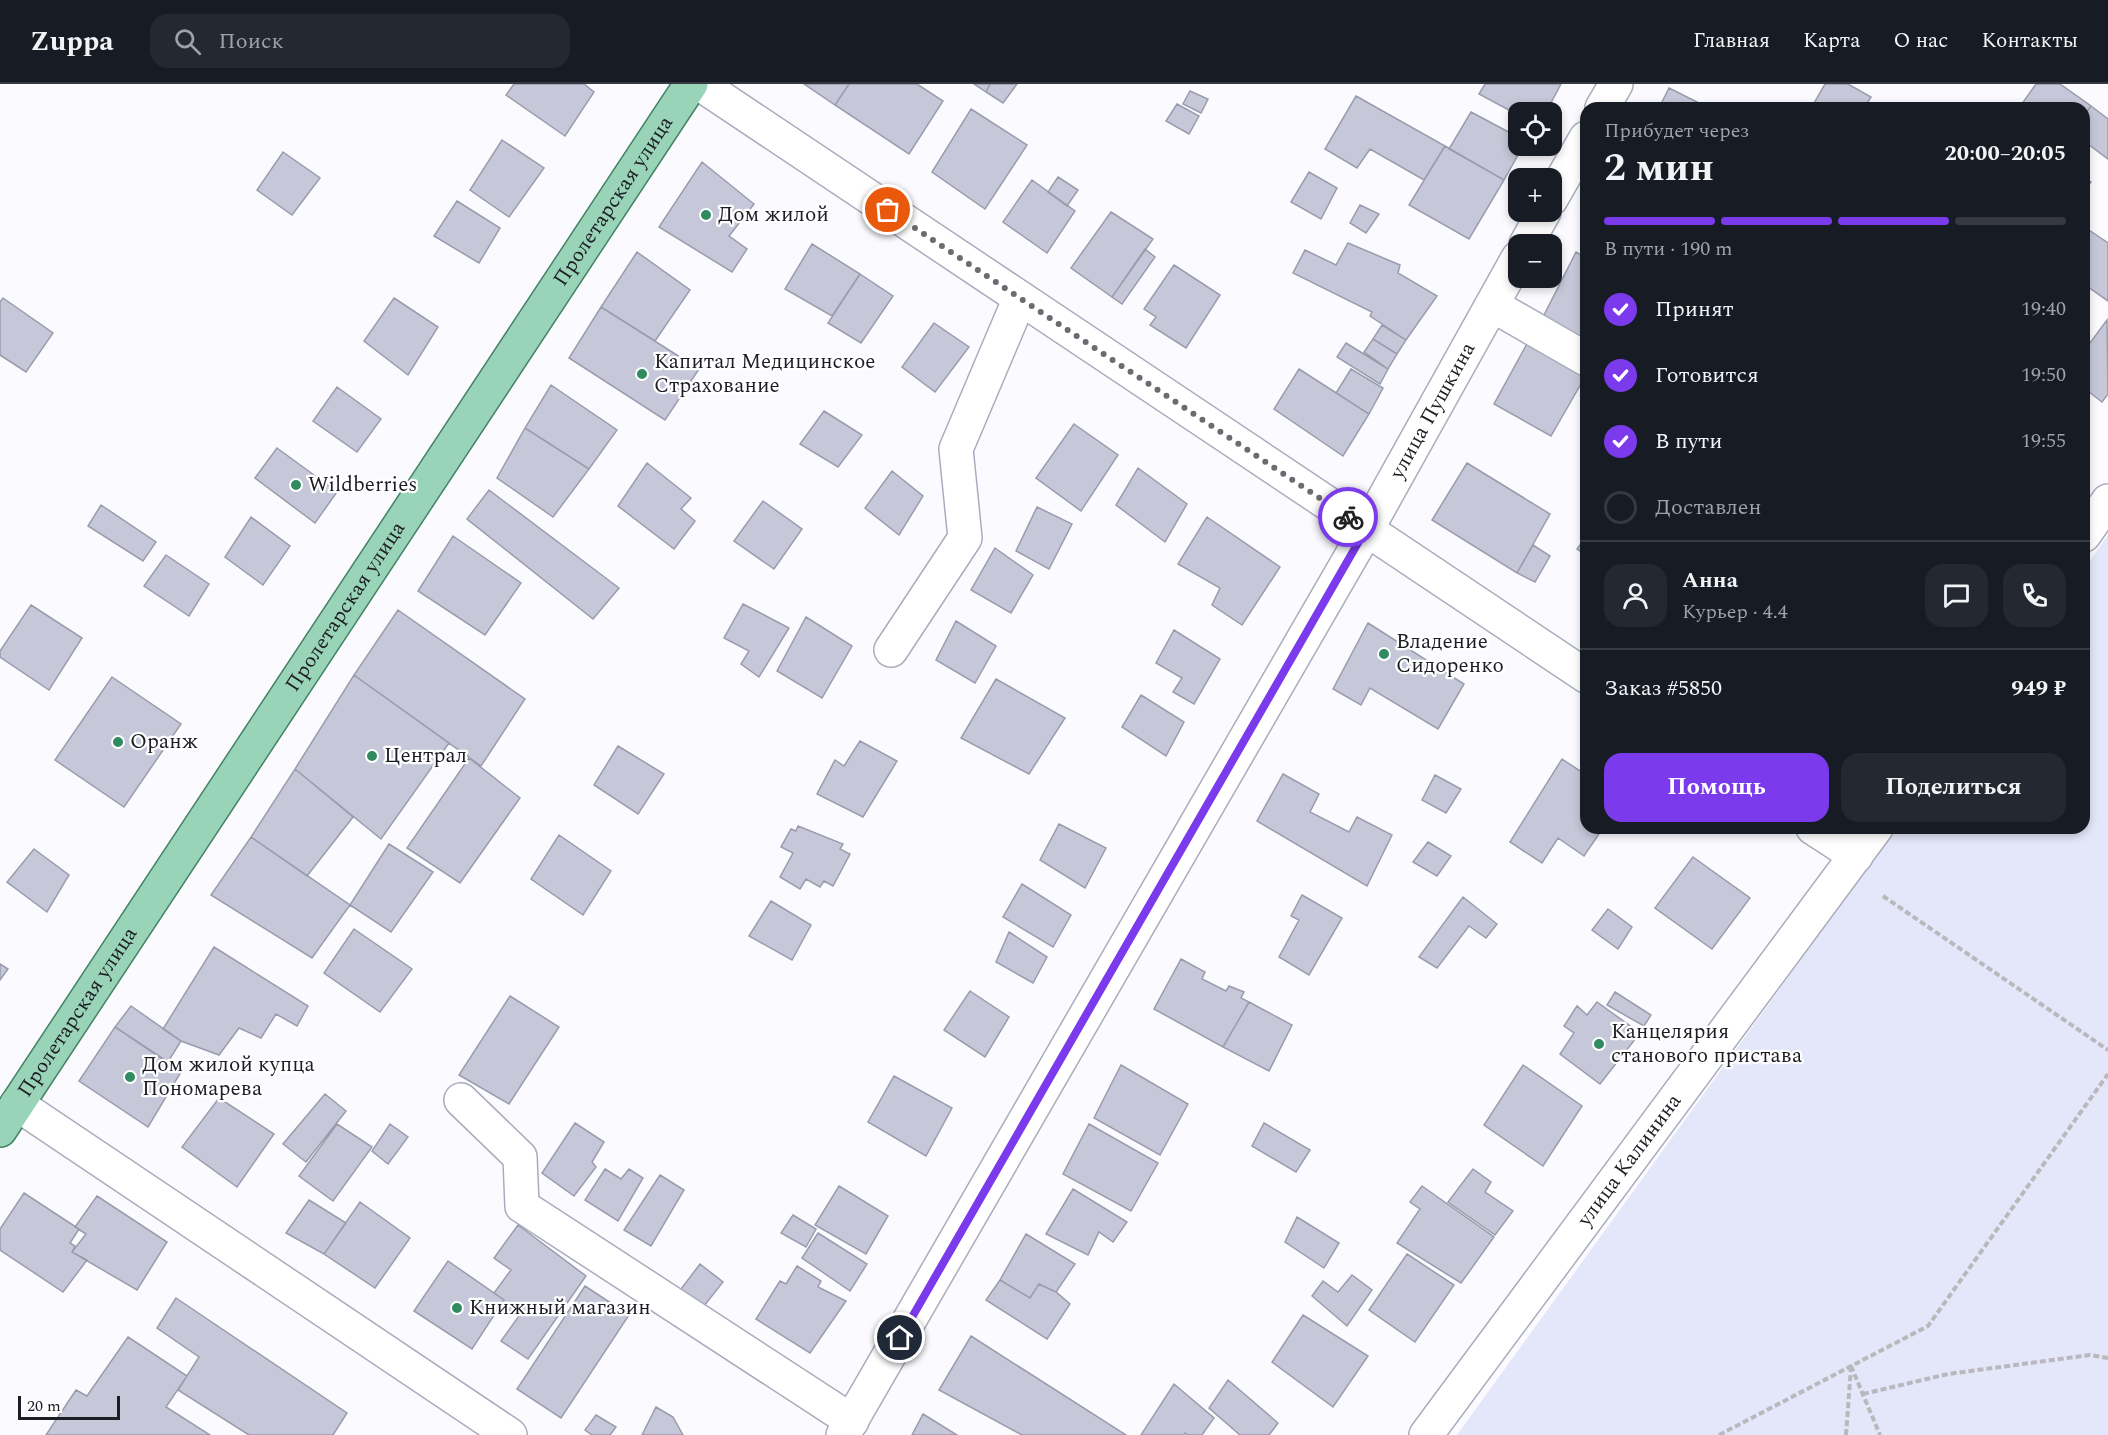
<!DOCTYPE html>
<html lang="ru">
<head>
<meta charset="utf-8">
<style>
	:root { --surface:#171b24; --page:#242831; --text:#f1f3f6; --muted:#9ea1a6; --line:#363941; --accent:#7c3aed }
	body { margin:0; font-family:Spectral,serif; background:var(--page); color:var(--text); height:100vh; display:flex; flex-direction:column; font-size:22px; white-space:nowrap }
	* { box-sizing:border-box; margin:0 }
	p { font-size:20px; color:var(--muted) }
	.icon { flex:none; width:33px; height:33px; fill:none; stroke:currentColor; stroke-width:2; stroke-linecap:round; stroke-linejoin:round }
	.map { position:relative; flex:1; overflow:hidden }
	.sheet { position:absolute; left:1580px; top:18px; width:510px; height:732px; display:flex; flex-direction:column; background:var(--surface); border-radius:18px; box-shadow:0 3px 9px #0003 }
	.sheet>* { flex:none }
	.tools { position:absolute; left:1508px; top:18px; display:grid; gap:12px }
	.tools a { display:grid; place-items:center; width:54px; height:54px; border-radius:12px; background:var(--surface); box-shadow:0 3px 9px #0003; font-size:30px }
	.scale { position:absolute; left:18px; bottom:15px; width:102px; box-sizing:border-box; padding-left:6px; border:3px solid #1d1d24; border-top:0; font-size:16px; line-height:21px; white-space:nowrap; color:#1d1d24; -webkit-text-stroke:4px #fff; paint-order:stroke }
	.pin { position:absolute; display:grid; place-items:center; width:51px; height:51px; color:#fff; margin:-26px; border:3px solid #fff; border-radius:50%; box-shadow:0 2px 6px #0007 }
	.courier { position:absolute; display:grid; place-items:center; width:60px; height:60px; margin:-30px; border:4px solid #7c3aed; border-radius:50%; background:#fff; color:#222; box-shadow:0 2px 8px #0007 }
	.overview em { font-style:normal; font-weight:700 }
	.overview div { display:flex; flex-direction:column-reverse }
	.overview { display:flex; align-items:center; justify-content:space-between; height:102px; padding:0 24px }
	h1 { font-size:39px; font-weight:700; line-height:45px }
	.bar { display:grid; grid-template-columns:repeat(4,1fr); gap:9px 6px; align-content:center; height:72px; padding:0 24px }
	.bar i { height:8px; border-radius:4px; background:var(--line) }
	.bar .on { background:var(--accent) }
	.bar p { grid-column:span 4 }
	.line { display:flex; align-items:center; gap:15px; padding:0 24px; border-top:2px solid var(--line) }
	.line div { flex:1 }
	.round { display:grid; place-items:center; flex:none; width:63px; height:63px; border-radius:18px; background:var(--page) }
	ol { padding:0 24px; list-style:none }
	li { display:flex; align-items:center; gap:18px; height:66px }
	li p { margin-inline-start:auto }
	li .icon { padding:6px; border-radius:50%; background:var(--accent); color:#fff; stroke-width:4 }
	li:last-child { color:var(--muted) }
	li i { width:33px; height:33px; border:3px solid var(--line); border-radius:50% }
	.action { display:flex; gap:12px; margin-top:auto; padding:12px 24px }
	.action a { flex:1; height:69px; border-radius:18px; background:var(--accent); color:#fff; font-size:24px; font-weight:700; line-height:69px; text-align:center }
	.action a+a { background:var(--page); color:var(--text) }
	header { display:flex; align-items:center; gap:36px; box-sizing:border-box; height:84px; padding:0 30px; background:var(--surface); border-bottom:2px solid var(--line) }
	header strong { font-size:28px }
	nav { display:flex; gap:33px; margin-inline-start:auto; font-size:21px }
	.search { width:420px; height:54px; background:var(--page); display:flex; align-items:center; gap:15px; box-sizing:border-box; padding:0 21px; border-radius:18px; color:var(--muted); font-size:22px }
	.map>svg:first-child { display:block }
	.green { fill:#e4e6fa }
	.building { fill:#c6c8d9; stroke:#9a9bac; stroke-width:1.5 }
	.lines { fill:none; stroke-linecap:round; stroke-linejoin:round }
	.minor-casing { stroke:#aaacbd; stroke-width:36 }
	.major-casing { stroke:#438265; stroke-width:36 }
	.path { stroke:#b8b8bd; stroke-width:4; stroke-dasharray:6 3; stroke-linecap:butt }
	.minor { stroke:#fff; stroke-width:33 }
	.major { stroke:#9ad4b8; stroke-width:33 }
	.done { stroke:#6b6b71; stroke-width:6; stroke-dasharray:0 10.8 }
	.route { stroke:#7c3aed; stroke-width:8 }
	.poi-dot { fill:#308b61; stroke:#fff; stroke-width:2 }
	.labels { text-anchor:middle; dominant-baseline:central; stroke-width:4.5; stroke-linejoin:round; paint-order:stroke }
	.street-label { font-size:21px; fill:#1d1d24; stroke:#fff }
	.poi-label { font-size:21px; fill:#1d1d24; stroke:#fff; text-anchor:start }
</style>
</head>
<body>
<header>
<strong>Zuppa</strong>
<div class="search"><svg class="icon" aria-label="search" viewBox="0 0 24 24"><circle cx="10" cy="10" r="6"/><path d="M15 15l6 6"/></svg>Поиск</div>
<nav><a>Главная</a><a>Карта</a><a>О нас</a><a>Контакты</a></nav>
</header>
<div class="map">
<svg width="2108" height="1351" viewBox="0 0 2108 1351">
	<rect width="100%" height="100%" fill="#fbfbff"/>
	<!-- green -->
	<path class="green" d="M 2108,451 L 2108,1351 L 1457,1351 L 1896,744 L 2084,744 L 2084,485 Z"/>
	<!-- building -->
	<path class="building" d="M 514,0 L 584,0 L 594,8 L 565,52 L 506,11 Z
		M 804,0 L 849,0 L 835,21 Z
		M 849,0 L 917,0 L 943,17 L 909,70 L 835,21 Z
		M 974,0 L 990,0 L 986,8 Z
		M 990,0 L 1017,0 L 1003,19 L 986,8 Z
		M 1485,0 L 1561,0 L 1546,28 L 1518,28 L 1518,31 L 1479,10 Z
		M 1825,0 L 1848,0 L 1871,13 L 1864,24 L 1819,24 L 1813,21 Z
		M 2036,0 L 2060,0 L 2091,22 L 2084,32 L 2084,24 L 2019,24 Z
		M 1669,4 L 1709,24 L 1659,24 Z
		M 1190,7 L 1208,15 L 1201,29 L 1183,20 Z
		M 1356,12 L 1445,62 L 1424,96 L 1370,65 L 1357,84 L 1325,65 Z
		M 1177,20 L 1199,32 L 1189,50 L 1166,37 Z
		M 2091,22 L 2108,35 L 2108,75 L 2084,57 L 2084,32 Z
		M 971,25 L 1027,61 L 985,125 L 932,88 Z
		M 1471,28 L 1518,53 L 1518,62 L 1523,62 L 1504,96 L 1449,65 Z
		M 502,56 L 544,84 L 509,133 L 470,106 Z
		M 1445,62 L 1504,96 L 1469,155 L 1409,121 Z
		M 283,68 L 320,94 L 292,131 L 257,106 Z
		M 702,78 L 754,120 L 729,152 L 747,165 L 732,188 L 659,143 Z
		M 1309,88 L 1337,104 L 1321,135 L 1291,118 Z
		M 1058,93 L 1078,106 L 1067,122 L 1048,108 Z
		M 2084,93 L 2091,98 L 2084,108 Z
		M 1032,96 L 1075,127 L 1047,169 L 1003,138 Z
		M 457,117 L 500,144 L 479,179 L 434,152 Z
		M 1360,121 L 1379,130 L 1366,149 L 1350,139 Z
		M 1111,128 L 1153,155 L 1112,213 L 1071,184 Z
		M 2089,146 L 2108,159 L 2108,217 L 2084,200 L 2084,154 Z
		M 1348,159 L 1400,181 L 1398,189 L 1437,212 L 1406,256 L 1370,232 L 1372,228 L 1293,189 L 1305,166 L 1336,181 Z
		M 812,160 L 860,190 L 832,232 L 785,205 Z
		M 1145,165 L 1155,173 L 1122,220 L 1112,213 Z
		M 637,168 L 690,206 L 655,257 L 601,223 Z
		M 1576,168 L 1586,174 L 1586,256 L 1542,235 Z
		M 1174,181 L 1220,211 L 1186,264 L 1150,241 L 1156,233 L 1144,225 Z
		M 860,190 L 893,212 L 861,259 L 828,239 Z
		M 3,214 L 53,249 L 26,288 L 0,271 L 0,218 Z
		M 394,214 L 438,243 L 408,291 L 364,257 Z
		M 601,223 L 699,285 L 665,336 L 569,274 Z
		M 2107,236 L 2108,310 L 2102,318 L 2084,304 L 2084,267 Z
		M 934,239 L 969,263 L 935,308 L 902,283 Z
		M 1382,241 L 1406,256 L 1397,270 L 1373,255 Z
		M 1373,255 L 1397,270 L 1388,285 L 1364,268 Z
		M 1529,256 L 1586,291 L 1551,352 L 1494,320 Z
		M 1346,259 L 1388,285 L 1380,300 L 1337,273 Z
		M 1299,285 L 1369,330 L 1343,372 L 1274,325 Z
		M 1351,285 L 1383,304 L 1369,330 L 1336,309 Z
		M 551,301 L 617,346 L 589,385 L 525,344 Z
		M 337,303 L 381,335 L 357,368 L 313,337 Z
		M 824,327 L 862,351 L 838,383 L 800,360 Z
		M 1074,340 L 1118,371 L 1081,427 L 1036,394 Z
		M 525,344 L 589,385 L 553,433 L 497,394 Z
		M 277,364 L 337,408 L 315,439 L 255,394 Z
		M 647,379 L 691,414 L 681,425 L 695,437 L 674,465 L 618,422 Z
		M 1467,379 L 1550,430 L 1517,489 L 1432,436 Z
		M 1138,384 L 1187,420 L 1165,458 L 1116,421 Z
		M 892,387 L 923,412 L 899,451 L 865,424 Z
		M 489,406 L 619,504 L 593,535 L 467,435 Z
		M 763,417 L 802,445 L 774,485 L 734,457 Z
		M 101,421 L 156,458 L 143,477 L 88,442 Z
		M 1037,423 L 1072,440 L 1049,485 L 1016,467 Z
		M 251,433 L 290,462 L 263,501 L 225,473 Z
		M 1207,433 L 1280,483 L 1242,541 L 1212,521 L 1220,504 L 1178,480 Z
		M 453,452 L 521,499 L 485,551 L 418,507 Z
		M 1586,453 L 1586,471 L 1577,465 Z
		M 1533,461 L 1550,472 L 1535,498 L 1517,489 Z
		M 995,464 L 1033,491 L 1011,529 L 971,506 Z
		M 166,471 L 209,500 L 189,532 L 144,502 Z
		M 743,520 L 789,544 L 759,593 L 741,580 L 749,567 L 724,554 Z
		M 31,521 L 82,554 L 49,606 L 0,573 L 0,567 Z
		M 398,526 L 525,615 L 481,682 L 354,591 Z
		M 806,533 L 852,562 L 822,614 L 777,587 Z
		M 956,537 L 996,562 L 975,599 L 936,576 Z
		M 1368,539 L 1464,600 L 1438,645 L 1370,604 L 1361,621 L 1333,605 Z
		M 1174,546 L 1220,575 L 1194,620 L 1173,608 L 1182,594 L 1156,579 Z
		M 354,591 L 449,659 L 381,755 L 295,685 Z
		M 112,593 L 181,640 L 124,723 L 55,676 Z
		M 996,595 L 1065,634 L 1029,690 L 961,654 Z
		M 1141,611 L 1184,638 L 1166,672 L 1122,643 Z
		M 860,657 L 897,677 L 863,733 L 817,710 L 835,676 L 844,682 Z
		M 618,662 L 664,690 L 638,730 L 594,701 Z
		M 469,674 L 520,714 L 460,799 L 407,764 Z
		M 1562,675 L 1586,691 L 1586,744 L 1603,744 L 1584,772 L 1558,754 L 1542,779 L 1510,758 Z
		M 295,685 L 353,733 L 307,792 L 251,753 Z
		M 1283,690 L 1319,710 L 1310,728 L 1349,748 L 1357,733 L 1392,751 L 1367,802 L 1257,737 Z
		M 1435,691 L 1461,705 L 1446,729 L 1422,716 Z
		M 1059,740 L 1106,764 L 1085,804 L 1040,776 Z
		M 798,742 L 843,760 L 840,765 L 850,770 L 833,802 L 824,797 L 820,803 L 806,795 L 800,805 L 780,793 L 793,769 L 781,763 L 791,745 L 796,747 Z
		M 559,751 L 611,787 L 583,831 L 531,795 Z
		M 251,753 L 350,821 L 312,874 L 211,811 Z
		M 1428,758 L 1451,772 L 1437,792 L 1413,778 Z
		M 389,760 L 433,788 L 391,848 L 350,821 Z
		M 34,765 L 69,791 L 47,828 L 7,798 Z
		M 1693,773 L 1750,814 L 1712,865 L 1655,824 Z
		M 1022,800 L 1071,831 L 1053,863 L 1003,833 Z
		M 1302,811 L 1342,834 L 1309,891 L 1279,873 L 1299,836 L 1291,832 Z
		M 1463,813 L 1497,840 L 1486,854 L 1469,842 L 1437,884 L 1419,873 Z
		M 771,817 L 811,841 L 792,876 L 749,852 Z
		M 1608,825 L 1632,843 L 1618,865 L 1592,846 Z
		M 354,845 L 412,885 L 380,928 L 324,889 Z
		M 1009,848 L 1047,873 L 1033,899 L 996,878 Z
		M 214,863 L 308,922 L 297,942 L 276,930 L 261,954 L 239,944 L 219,971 L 181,957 L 163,945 Z
		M 1181,875 L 1205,888 L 1202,895 L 1226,907 L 1229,902 L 1244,908 L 1241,914 L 1249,918 L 1223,963 L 1154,925 Z
		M 0,880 L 8,885 L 0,896 Z
		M 970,907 L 1009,933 L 985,973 L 944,946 Z
		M 1615,908 L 1651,931 L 1644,942 L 1607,921 Z
		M 510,912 L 559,943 L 509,1020 L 459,991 Z
		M 1249,918 L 1292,941 L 1269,987 L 1223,963 Z
		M 1597,918 L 1640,949 L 1600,1000 L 1560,970 L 1574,949 L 1564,942 L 1577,922 L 1587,931 Z
		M 131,922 L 181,957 L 168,978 L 115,943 Z
		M 115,943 L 181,988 L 148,1043 L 79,997 Z
		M 1121,981 L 1188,1020 L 1160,1071 L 1094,1034 Z
		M 1523,981 L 1582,1022 L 1543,1082 L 1484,1041 Z
		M 894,992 L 952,1024 L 926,1072 L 868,1038 Z
		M 325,1010 L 346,1027 L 306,1078 L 283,1060 Z
		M 219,1014 L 274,1050 L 237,1103 L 182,1063 Z
		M 575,1039 L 604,1058 L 592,1078 L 596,1083 L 574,1112 L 542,1089 Z
		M 1264,1039 L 1310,1066 L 1296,1088 L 1252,1062 Z
		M 337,1040 L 372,1063 L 333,1117 L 299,1092 Z
		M 390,1040 L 408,1053 L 388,1080 L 372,1067 Z
		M 1089,1040 L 1158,1079 L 1131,1127 L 1063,1090 Z
		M 605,1085 L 621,1095 L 629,1085 L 643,1094 L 618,1137 L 585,1116 Z
		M 1473,1085 L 1491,1098 L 1485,1108 L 1513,1127 L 1495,1151 L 1448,1118 Z
		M 660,1091 L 684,1106 L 651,1162 L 624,1146 Z
		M 839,1102 L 888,1132 L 866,1170 L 815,1141 Z
		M 1422,1102 L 1494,1153 L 1461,1199 L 1397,1159 L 1420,1125 L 1410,1118 Z
		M 1073,1105 L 1127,1138 L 1113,1158 L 1099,1148 L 1088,1171 L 1046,1150 Z
		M 24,1109 L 79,1145 L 70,1159 L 75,1162 L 72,1168 L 87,1176 L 63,1208 L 0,1166 L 0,1145 Z
		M 97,1112 L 167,1158 L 137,1206 L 72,1168 L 86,1150 L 75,1143 Z
		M 309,1116 L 346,1139 L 324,1170 L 286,1149 Z
		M 360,1118 L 410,1154 L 375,1204 L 324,1170 Z
		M 793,1131 L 816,1145 L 806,1163 L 781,1149 Z
		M 1297,1133 L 1339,1159 L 1324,1184 L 1285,1158 Z
		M 518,1141 L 586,1192 L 528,1275 L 501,1257 L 519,1232 L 500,1221 L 504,1216 L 494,1209 L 511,1186 L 494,1174 Z
		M 818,1149 L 867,1180 L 850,1207 L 802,1174 Z
		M 1026,1150 L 1075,1180 L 1056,1208 L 1039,1200 L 1030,1214 L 1000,1196 Z
		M 1407,1170 L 1454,1201 L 1415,1258 L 1369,1226 Z
		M 448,1177 L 504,1216 L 472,1265 L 414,1227 Z
		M 700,1180 L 723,1198 L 704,1222 L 681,1205 Z
		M 797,1182 L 821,1197 L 818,1203 L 846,1217 L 810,1269 L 756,1235 L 780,1197 L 786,1200 Z
		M 1352,1191 L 1372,1206 L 1347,1242 L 1312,1212 L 1323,1197 L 1338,1208 Z
		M 1000,1196 L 1030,1214 L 1039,1200 L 1056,1208 L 1070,1220 L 1047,1255 L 986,1216 Z
		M 585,1202 L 629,1231 L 561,1334 L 517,1305 Z
		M 176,1214 L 347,1329 L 333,1351 L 249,1351 L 178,1306 L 199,1273 L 157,1244 Z
		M 1303,1231 L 1368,1272 L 1333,1323 L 1272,1278 Z
		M 971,1252 L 1126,1351 L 1022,1351 L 939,1306 Z
		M 128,1253 L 187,1292 L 166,1323 L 210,1351 L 46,1351 L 76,1306 L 87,1312 Z
		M 1228,1296 L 1278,1339 L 1269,1351 L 1240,1351 L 1209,1324 Z
		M 1174,1300 L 1214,1334 L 1202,1351 L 1188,1351 L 1185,1349 L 1184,1351 L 1141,1351 Z
		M 656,1323 L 673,1333 L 683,1351 L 642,1351 Z
		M 923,1330 L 957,1351 L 912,1351 Z
		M 596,1331 L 616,1343 L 610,1351 L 592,1351 L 585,1346 Z"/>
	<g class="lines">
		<defs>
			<g id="minor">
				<path d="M 700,0 L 1586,592"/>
				<path d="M 1602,24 L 1616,0"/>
				<path d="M 1551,115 L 1586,54"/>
				<path d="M 1526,160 L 1544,128"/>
				<path d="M 1492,221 L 1586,275"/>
				<path d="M 2084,451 L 2108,417"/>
				<path d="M 891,566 L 965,454 L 956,365 L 1020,214"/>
				<path d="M 1813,744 L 1856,772"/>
				<path d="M 461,1016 L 520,1073 L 522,1122 L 852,1337"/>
				<path d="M 17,1020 L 510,1351"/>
				<path id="s1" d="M 843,1351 L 1367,445 L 1518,174"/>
				<path id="s2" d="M 1426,1351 L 1876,744"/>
			</g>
			<g id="major">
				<path id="s3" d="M 0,1046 L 691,0"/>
			</g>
		</defs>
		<!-- minor casing -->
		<use href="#minor" class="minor-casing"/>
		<!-- major casing -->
		<use href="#major" class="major-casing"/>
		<!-- path -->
		<path class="path" d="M 1883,812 L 2108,966
			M 1851,1282 L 1880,1351
			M 1863,1310 L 1948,1290 L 2090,1271 L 2108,1274
			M 1719,1351 L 1928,1242 L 2108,990
			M 1846,1351 L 1851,1283"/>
		<!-- minor -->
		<use href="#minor" class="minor"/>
		<!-- major -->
		<use href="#major" class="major"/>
	</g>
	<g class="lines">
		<!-- done -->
		<path class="done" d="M 888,126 L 1348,433"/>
		<!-- route -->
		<path class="route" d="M 900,1254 L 1366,445 L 1348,433"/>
	</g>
	<!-- markers -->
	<g class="poi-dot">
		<circle cx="706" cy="131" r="6"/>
		<circle cx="642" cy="290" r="6"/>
		<circle cx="296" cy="401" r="6"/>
		<circle cx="1384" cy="570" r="6"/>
		<circle cx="118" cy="658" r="6"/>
		<circle cx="372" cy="672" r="6"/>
		<circle cx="1599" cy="960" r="6"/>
		<circle cx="130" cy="993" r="6"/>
		<circle cx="457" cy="1224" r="6"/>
	</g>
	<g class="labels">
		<!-- street labels -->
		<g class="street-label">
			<text stroke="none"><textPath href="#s3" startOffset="1113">Пролетарская улица</textPath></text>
			<text stroke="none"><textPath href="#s1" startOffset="1182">улица Пушкина</textPath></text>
			<text stroke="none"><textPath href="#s3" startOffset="627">Пролетарская улица</textPath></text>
			<text stroke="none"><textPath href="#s3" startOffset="141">Пролетарская улица</textPath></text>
			<text stroke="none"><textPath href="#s2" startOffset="342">улица Калинина</textPath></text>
		</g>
		<!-- poi labels -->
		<g class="poi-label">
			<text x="718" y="131">Дом жилой</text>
			<text x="654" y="278">Капитал Медицинское<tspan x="654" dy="24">Страхование</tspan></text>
			<text x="308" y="401">Wildberries</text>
			<text x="1396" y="558">Владение<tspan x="1396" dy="24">Сидоренко</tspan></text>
			<text x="130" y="658">Оранж</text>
			<text x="384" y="672">Централ</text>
			<text x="1611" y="948">Канцелярия<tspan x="1611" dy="24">станового пристава</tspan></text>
			<text x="142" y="981">Дом жилой купца<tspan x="142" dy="24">Пономарева</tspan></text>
			<text x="469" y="1224">Книжный магазин</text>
		</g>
	</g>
</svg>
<div class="tools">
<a><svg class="icon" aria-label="locate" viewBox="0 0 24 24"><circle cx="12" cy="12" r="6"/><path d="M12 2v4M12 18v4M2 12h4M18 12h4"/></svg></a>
<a>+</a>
<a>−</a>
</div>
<div class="scale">20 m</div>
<div class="pin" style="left:888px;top:126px;background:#ea580c"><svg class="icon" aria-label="bag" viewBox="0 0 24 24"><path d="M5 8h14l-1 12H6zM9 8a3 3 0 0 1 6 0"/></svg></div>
<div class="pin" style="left:900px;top:1254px;background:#1f2937"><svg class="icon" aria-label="home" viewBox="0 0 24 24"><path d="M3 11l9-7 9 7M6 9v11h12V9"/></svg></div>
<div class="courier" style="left:1348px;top:433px"><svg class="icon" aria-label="bike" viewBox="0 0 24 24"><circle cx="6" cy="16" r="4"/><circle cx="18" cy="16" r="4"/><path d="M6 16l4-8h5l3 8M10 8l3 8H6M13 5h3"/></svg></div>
<section class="sheet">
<div class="overview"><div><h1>2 мин</h1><p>Прибудет через</p></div><em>20:00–20:05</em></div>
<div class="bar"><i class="on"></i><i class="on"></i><i class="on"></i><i></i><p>В пути · 190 m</p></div>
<ol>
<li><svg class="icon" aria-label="check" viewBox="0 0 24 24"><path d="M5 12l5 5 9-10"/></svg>Принят<p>19:40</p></li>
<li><svg class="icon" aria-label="check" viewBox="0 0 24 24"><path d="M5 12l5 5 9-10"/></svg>Готовится<p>19:50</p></li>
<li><svg class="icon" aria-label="check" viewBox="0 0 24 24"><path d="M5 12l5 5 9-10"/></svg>В пути<p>19:55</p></li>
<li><i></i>Доставлен</li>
</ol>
<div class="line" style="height:108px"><a class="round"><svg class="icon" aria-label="person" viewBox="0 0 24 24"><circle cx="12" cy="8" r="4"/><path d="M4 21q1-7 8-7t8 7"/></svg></a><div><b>Анна</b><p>Курьер · 4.4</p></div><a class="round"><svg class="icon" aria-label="chat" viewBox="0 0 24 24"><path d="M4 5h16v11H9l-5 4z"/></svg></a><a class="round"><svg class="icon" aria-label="phone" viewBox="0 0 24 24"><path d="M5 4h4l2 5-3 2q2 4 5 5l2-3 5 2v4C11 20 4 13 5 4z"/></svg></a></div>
<div class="line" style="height:78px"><div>Заказ #5850</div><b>949 ₽</b></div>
<div class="action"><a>Помощь</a><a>Поделиться</a></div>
</section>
</div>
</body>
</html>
